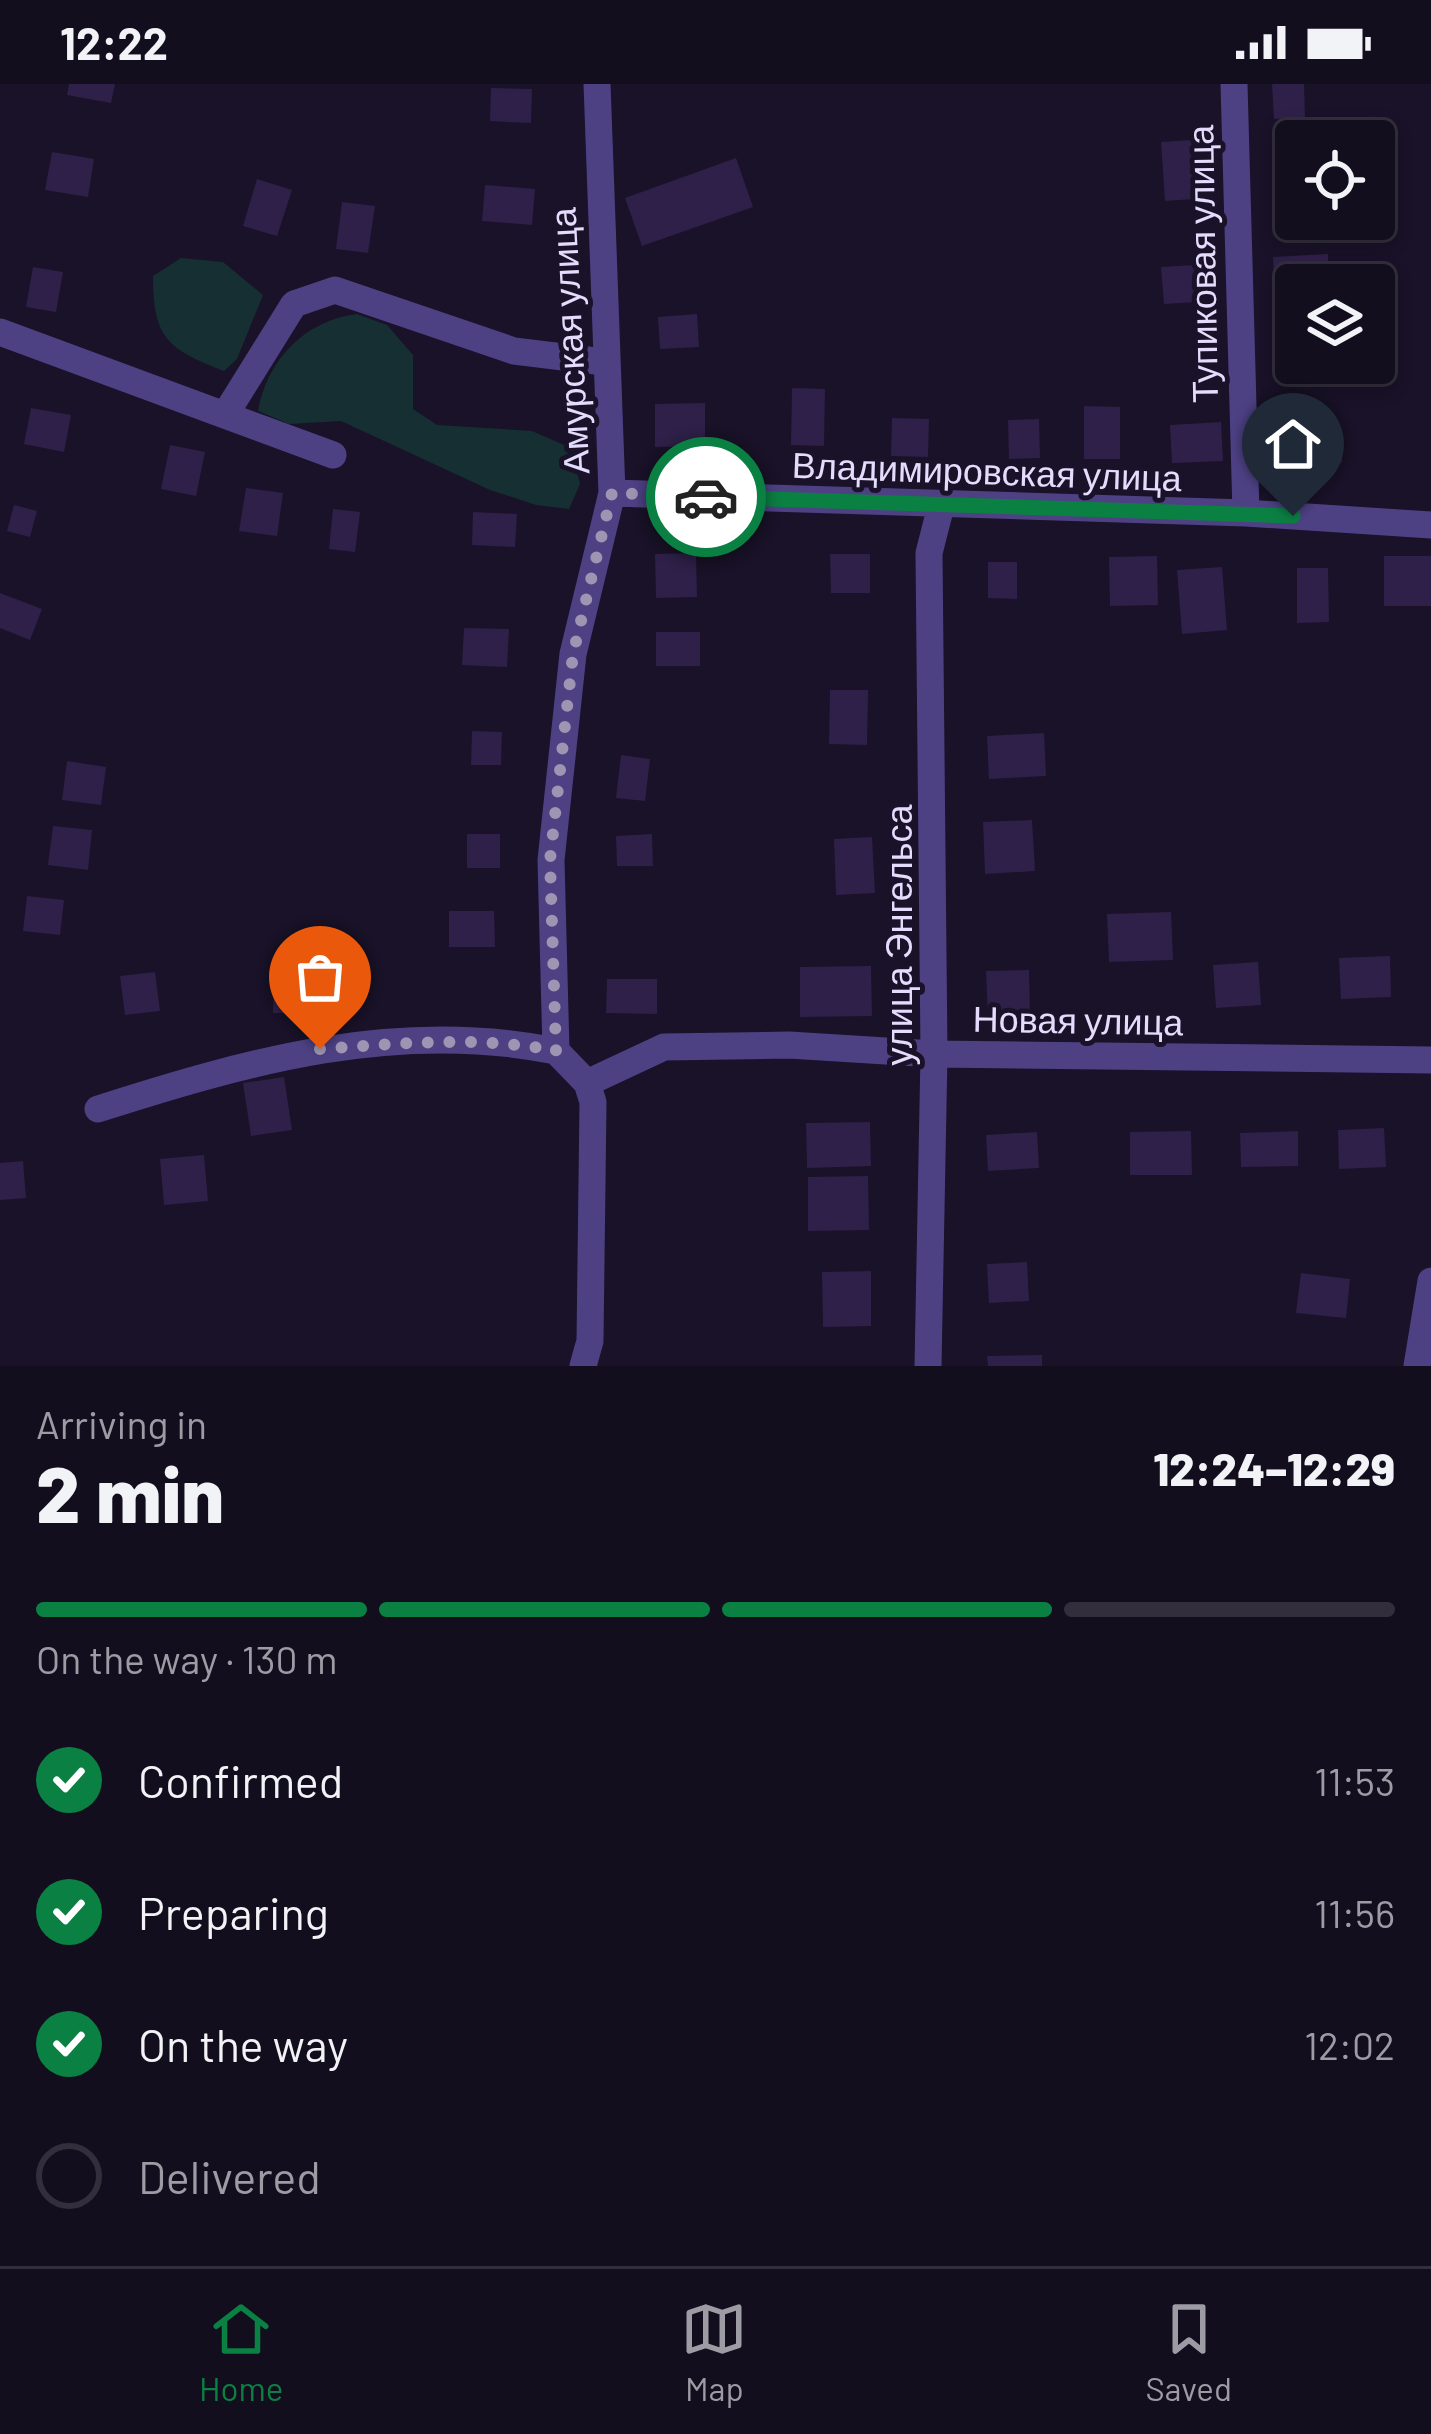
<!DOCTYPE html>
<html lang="en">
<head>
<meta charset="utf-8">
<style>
	:root { --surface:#130e1e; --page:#1c1727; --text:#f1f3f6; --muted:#9d9ca4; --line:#322e3c; --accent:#0b8043 }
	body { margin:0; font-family:Barlow,sans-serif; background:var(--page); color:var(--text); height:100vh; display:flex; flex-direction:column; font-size:45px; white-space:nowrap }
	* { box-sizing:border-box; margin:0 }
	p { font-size:39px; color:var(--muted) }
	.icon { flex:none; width:66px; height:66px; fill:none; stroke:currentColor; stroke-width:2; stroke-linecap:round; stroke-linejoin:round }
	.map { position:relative; height:1282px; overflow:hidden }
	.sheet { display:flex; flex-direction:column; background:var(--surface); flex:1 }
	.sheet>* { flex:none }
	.controls { position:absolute; left:1275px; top:36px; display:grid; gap:24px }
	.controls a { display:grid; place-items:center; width:120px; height:120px; border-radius:12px; background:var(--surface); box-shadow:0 6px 18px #0003,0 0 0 3px var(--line); font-size:60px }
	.pin { position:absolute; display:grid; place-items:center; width:102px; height:102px; color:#fff; margin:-123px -51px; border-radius:50% 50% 50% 0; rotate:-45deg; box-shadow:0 0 12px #0007 }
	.pin .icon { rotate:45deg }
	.courier { position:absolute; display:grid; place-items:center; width:120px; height:120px; margin:-60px; border:9px solid #0b8043; border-radius:50%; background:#fff; color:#222; box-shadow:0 3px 15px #0007 }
	.summary em { font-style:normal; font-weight:800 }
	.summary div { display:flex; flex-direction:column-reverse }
	.summary { display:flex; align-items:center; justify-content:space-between; height:204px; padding:0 36px }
	h1 { font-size:78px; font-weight:800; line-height:90px }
	.bar { display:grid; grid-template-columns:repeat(4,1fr); gap:18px 12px; align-content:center; height:144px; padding:0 36px }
	.bar i { height:15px; border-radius:9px; background:var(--line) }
	.bar .on { background:var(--accent) }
	.bar p { grid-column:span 4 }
	ol { padding:0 36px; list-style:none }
	li { display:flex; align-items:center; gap:36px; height:132px }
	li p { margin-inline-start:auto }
	li .icon { padding:12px; border-radius:50%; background:var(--accent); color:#fff; stroke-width:4 }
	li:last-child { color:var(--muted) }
	li i { width:66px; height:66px; border:6px solid var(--line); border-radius:50% }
	.status { display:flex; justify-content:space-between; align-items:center; height:84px; padding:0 60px; background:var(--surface); direction:ltr }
	.status svg { height:33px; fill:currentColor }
	.menu { display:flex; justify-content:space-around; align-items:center; height:168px; border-top:3px solid var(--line); background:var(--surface); font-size:33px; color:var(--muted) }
	.menu a { display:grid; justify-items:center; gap:6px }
	.menu .on { color:var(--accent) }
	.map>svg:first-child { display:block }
	.green { fill:#162f32 }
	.building { fill:#2e2048 }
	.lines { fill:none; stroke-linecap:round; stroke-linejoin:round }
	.street { stroke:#4d4184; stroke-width:27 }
	.done { stroke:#9d95b2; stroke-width:12; stroke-dasharray:0 21.6 }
	.route { stroke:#0b8043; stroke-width:15 }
	.labels { text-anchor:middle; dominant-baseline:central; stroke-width:10; stroke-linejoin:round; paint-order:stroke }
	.street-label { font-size:36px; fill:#e4dcfc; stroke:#191228 }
</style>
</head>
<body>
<div class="status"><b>12:22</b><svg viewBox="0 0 49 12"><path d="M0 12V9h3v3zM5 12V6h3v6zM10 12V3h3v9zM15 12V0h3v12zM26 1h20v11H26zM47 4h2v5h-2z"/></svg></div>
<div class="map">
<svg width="1431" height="1282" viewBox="0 0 1431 1282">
	<rect width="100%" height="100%" fill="#191228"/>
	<!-- green -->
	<path class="green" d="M 181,174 L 223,178 L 263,211 L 237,275 L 224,287 C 168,265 153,255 153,192 Z
		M 357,230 L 387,241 L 413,271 L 413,325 L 437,341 L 532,347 L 571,364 L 580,400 L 569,425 L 536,421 L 490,406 L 341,337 L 289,340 L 258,327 C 267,275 306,236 357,230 Z"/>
	<!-- building -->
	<path class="building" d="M 69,0 L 115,0 L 111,19 L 67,11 Z
		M 1272,0 L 1304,0 L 1305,33 L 1274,35 Z
		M 491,4 L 532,5 L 531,39 L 490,37 Z
		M 1206,55 L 1209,114 L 1165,117 L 1161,58 Z
		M 52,68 L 94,75 L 88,113 L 45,106 Z
		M 736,74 L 753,123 L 642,162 L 625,114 Z
		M 257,95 L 292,106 L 277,152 L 243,142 Z
		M 1296,96 L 1296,138 L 1276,139 L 1274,97 Z
		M 485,101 L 535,105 L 532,141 L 482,137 Z
		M 342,118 L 375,122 L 368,169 L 336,165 Z
		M 1328,170 L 1329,201 L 1296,201 L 1296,212 L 1275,213 L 1273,173 Z
		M 1211,180 L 1213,217 L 1164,220 L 1161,183 Z
		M 33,183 L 63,188 L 56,228 L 26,223 Z
		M 697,230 L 699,263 L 660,265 L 658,233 Z
		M 792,304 L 825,305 L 824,362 L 791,361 Z
		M 705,319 L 705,362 L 655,363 L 655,320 Z
		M 1084,322 L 1120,323 L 1120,375 L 1084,375 Z
		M 31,324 L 71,331 L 64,368 L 24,360 Z
		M 892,334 L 929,335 L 928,373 L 891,372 Z
		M 1039,335 L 1040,374 L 1009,375 L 1008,336 Z
		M 1221,338 L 1223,377 L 1172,379 L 1170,341 Z
		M 1341,343 L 1342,379 L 1276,380 L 1276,344 Z
		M 170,361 L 205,368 L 196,412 L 161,405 Z
		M 246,404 L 283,409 L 277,452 L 239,447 Z
		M 14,421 L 37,427 L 30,453 L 7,447 Z
		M 333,425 L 360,428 L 355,468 L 329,465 Z
		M 473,428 L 517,430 L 515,463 L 472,461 Z
		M 696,469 L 697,513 L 656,514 L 655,470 Z
		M 830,470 L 870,470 L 870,509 L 831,509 Z
		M 1157,472 L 1158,521 L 1110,522 L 1109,473 Z
		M 1384,472 L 1431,472 L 1431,522 L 1384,522 Z
		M 988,478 L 1017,478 L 1017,515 L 988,514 Z
		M 1222,483 L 1227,546 L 1182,550 L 1177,486 Z
		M 1297,484 L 1328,484 L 1329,538 L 1297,539 Z
		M 0,509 L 42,525 L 30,556 L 0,544 Z
		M 464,544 L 509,545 L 507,583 L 462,581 Z
		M 656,548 L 700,548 L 700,582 L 656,582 Z
		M 830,606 L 868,606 L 867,661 L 829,660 Z
		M 472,647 L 502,648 L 501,681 L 471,681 Z
		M 1044,649 L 1046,692 L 989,695 L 987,652 Z
		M 621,671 L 650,675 L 645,717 L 616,714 Z
		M 67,677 L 106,683 L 101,721 L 62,716 Z
		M 1032,736 L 1035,787 L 985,790 L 983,738 Z
		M 53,742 L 92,746 L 88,786 L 48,781 Z
		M 467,750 L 500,750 L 500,784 L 467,784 Z
		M 652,750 L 653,782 L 617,782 L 616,752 Z
		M 872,753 L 875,809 L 836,811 L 834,755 Z
		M 27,812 L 64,816 L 60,851 L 23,847 Z
		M 449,827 L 494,827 L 495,863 L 449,863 Z
		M 1171,828 L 1173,876 L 1109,878 L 1107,830 Z
		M 1390,872 L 1391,913 L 1341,915 L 1339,874 Z
		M 1258,878 L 1261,921 L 1216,924 L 1213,881 Z
		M 871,882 L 872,932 L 800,933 L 800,883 Z
		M 1029,886 L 1030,932 L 988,933 L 986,887 Z
		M 155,888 L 160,927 L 125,931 L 120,892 Z
		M 274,888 L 325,888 L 325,929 L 273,929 Z
		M 607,895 L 657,895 L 657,930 L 606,929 Z
		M 284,993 L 292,1046 L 251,1052 L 243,999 Z
		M 870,1038 L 871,1082 L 807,1084 L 806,1039 Z
		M 1384,1044 L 1386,1083 L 1339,1085 L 1338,1046 Z
		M 1191,1047 L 1192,1091 L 1130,1091 L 1130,1048 Z
		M 1298,1047 L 1298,1082 L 1241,1083 L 1240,1049 Z
		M 1037,1048 L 1039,1084 L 988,1087 L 986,1051 Z
		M 204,1071 L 208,1117 L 164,1121 L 160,1075 Z
		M 23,1077 L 26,1114 L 0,1116 L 0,1079 Z
		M 868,1092 L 869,1146 L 808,1147 L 808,1093 Z
		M 1027,1178 L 1029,1217 L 989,1219 L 987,1180 Z
		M 871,1187 L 871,1242 L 823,1243 L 822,1188 Z
		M 1301,1189 L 1350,1195 L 1346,1234 L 1296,1229 Z
		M 1042,1271 L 1042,1282 L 988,1282 L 987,1272 Z"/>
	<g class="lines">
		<!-- street -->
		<path class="street" d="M 1234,0 L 1246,429
			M 0,248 L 333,371
			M 225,331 L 294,220 L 335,206 L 514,267 L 604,278
			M 612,409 L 1246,429 L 1431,441
			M 587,999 L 664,963 L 789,961 L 934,970 L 1431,976
			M 98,1025 C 248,977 397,935 556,967
			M 583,1282 L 590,1257 L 593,1018 L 587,999 L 556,967 L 551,776 L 573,570 L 612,409 L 597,0
			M 928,1282 L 934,970 L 929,469 L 941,422
			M 1417,1282 L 1431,1197"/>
	</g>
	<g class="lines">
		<!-- done -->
		<path class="done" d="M 320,965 C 399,960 478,951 556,967 L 550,776 L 573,570 L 612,409 L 706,413"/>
		<!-- route -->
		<path class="route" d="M 706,413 L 1293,432"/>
	</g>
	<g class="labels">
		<!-- street labels -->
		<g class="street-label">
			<text transform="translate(1201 180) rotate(-91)">Тупиковая улица</text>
			<text transform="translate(568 257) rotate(-93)">Амурская улица</text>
			<text transform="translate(987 386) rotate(2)">Владимировская улица</text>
			<text transform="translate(897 851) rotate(-90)">улица Энгельса</text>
			<text transform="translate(1078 935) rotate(1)">Новая улица</text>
		</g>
	</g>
</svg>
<div class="controls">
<a><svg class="icon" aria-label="locate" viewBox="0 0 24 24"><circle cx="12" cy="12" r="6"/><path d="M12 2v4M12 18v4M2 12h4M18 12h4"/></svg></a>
<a><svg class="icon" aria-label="layers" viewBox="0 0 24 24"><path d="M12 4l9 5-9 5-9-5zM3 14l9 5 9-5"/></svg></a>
</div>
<div class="pin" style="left:320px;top:965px;background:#ea580c"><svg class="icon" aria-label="bag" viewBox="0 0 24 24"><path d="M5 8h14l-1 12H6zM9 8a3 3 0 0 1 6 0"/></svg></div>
<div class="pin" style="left:1293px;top:432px;background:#1f2937"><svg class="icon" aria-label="home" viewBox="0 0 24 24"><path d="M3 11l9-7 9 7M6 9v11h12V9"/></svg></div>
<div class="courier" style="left:706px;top:413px"><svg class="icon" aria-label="car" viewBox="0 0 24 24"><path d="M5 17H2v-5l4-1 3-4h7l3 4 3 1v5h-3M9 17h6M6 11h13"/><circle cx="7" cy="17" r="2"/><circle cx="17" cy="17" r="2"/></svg></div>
</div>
<section class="sheet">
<div class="summary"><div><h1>2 min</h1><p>Arriving in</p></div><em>12:24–12:29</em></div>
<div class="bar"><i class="on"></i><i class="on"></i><i class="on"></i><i></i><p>On the way · 130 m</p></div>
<ol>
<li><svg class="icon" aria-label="check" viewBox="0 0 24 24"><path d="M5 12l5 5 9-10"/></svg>Confirmed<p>11:53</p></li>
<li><svg class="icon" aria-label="check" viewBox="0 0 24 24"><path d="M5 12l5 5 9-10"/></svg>Preparing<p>11:56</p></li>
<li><svg class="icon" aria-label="check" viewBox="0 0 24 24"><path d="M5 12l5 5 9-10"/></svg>On the way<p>12:02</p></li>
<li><i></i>Delivered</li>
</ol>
</section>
<nav class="menu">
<a class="on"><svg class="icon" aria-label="home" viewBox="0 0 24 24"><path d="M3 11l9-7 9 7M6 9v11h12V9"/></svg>Home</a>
<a><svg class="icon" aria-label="map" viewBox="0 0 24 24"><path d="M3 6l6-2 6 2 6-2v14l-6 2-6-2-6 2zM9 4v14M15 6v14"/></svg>Map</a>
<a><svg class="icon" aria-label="saved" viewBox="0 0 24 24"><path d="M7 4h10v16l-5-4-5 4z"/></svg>Saved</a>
</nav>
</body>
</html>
